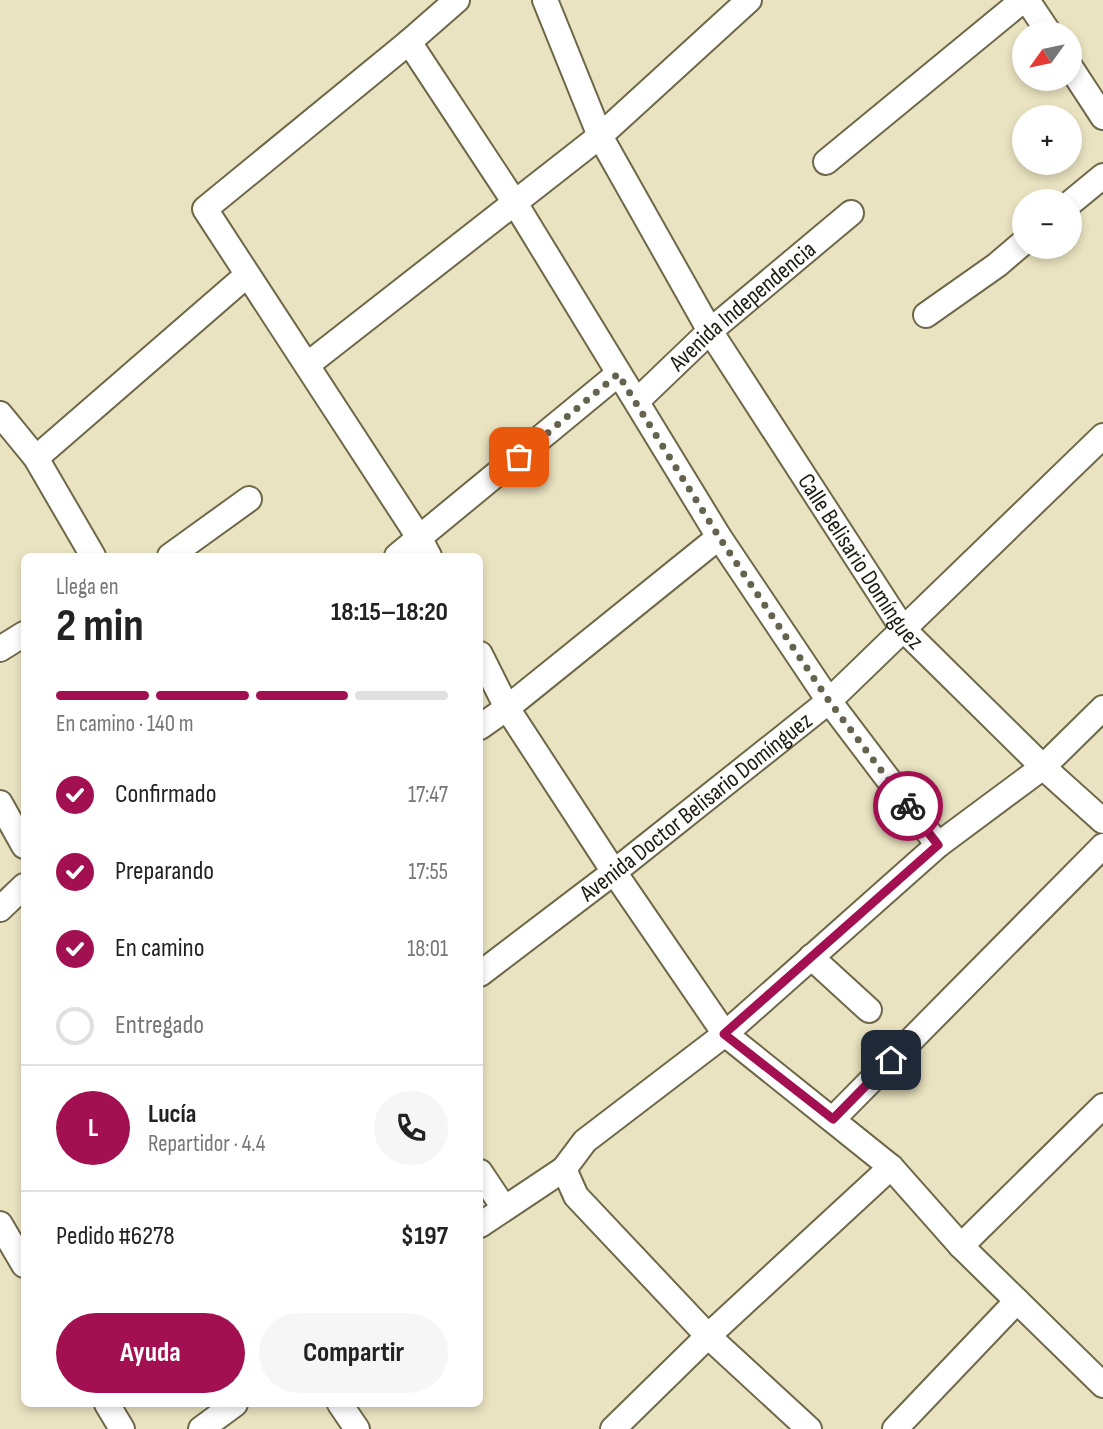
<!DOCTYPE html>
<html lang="es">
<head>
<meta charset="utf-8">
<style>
	:root { --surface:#fff; --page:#f6f6f6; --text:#222; --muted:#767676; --line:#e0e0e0; --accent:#a31052 }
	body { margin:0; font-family:"Sofia Sans Condensed",sans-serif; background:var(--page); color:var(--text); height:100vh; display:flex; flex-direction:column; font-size:26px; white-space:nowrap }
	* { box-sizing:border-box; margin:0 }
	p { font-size:23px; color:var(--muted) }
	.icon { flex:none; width:38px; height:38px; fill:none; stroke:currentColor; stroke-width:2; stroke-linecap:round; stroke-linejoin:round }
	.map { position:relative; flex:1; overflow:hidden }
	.details { position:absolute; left:21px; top:553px; width:462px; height:854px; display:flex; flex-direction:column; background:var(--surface); border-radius:10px; box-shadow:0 4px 10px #0003 }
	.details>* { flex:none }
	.needle { width:46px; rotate:237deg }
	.fabs { position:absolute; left:1012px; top:21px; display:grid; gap:14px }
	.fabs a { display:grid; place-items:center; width:70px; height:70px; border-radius:50%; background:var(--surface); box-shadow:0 4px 10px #0003; font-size:35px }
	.pin { position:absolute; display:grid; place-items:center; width:60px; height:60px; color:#fff; margin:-30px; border-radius:14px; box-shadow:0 4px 10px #0006 }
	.courier { position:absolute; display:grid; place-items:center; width:70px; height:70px; margin:-35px; border:5px solid #a31052; border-radius:50%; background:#fff; color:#222; box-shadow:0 2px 9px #0007 }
	.summary em { font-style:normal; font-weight:700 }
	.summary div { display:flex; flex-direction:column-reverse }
	.summary { display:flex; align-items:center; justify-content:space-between; height:119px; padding:0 35px }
	h1 { font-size:46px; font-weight:700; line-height:52px }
	.bar { display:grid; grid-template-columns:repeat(4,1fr); gap:10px 7px; align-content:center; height:84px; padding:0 35px }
	.bar i { height:9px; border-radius:5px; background:var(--line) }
	.bar .active { background:var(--accent) }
	.bar p { grid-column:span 4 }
	.line { display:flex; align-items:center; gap:18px; padding:0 35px; border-top:2px solid var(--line) }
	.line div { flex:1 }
	.round { display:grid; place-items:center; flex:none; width:74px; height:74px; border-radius:37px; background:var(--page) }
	ol { padding:0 35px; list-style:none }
	li { display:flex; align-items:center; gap:21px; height:77px }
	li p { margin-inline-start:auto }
	li .icon { padding:7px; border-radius:50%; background:var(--accent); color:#fff; stroke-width:4 }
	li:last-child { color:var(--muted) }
	li i { width:38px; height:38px; border:4px solid var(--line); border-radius:50% }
	.primary-button { display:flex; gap:14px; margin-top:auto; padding:14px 35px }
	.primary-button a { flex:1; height:80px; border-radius:42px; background:var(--accent); color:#fff; font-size:28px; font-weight:700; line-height:80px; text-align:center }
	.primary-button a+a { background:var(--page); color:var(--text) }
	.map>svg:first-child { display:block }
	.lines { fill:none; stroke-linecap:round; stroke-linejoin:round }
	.minor-casing { stroke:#6e6849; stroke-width:28 }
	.minor { stroke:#fff; stroke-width:24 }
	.done { stroke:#65624d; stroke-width:7; stroke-dasharray:0 12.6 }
	.route { stroke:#a31052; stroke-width:9 }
	.labels { text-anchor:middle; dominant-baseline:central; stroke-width:6; stroke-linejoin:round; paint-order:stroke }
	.street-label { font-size:24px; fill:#1e1c0f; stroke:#fff }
</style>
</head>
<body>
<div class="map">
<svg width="1103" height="1429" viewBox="0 0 1103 1429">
	<rect width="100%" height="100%" fill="#eae3c1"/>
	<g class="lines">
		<defs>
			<g id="minor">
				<path id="s1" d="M 545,0 L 600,136 L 710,331 L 903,629 L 1043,767 L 1103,821"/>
				<path d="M 1027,0 L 1049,33"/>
				<path d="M 409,42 L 515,203 L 719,537 L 829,701 L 938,845"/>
				<path d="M 1069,65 L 1103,117"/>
				<path d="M 826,162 L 1023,0"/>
				<path d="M 1069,204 L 1103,176"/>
				<path d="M 926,315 L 997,265 L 1024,242"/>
				<path d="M 307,365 L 600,136 L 749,0"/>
				<path id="s2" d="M 637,401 L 710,331 L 851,213"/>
				<path d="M 0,414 L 36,458 L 93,556"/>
				<path d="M 36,458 L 247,275"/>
				<path d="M 170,556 L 249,499"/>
				<path d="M 397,556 L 618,374"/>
				<path d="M 429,556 L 420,539 L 205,209 L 409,42 L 457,0"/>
				<path d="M 0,649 L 24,634"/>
				<path d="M 480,654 L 507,708 L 614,872 L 725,1034 L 891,1167 L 961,1246 L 1103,1385"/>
				<path d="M 480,727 L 507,708 L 719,537"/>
				<path d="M 0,803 L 24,846"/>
				<path d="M 0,909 L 24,886"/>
				<path d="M 811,957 L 869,1010"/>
				<path id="s3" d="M 480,974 L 614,872 L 829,701 L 1103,436"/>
				<path d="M 833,1119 L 1103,846"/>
				<path d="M 564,1169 L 576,1196 L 708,1336 L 809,1429"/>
				<path d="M 480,1172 L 504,1208"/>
				<path d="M 0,1224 L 24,1265"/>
				<path d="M 480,1225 L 564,1169 L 585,1141 L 725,1034 L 938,845 L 1043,767 L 1103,708"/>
				<path d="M 961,1246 L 1103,1106"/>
				<path d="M 107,1404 L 122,1429"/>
				<path d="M 340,1404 L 357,1429"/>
				<path d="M 201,1429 L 235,1404"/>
				<path d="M 613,1429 L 708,1336 L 891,1167"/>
				<path d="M 895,1429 L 1017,1301"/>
			</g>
		</defs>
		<!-- minor casing -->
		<use href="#minor" class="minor-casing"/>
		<!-- minor -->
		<use href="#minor" class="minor"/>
	</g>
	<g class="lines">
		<!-- done -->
		<path class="done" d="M 519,457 L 618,374 L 719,537 L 829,701 L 908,806"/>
		<!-- route -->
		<path class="route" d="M 891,1060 L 833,1119 L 724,1034 L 938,845 L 908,806"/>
	</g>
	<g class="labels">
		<!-- street labels -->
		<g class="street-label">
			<text stroke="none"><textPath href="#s2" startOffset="142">Avenida Independencia</textPath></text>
			<text stroke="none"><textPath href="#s1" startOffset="646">Calle Belisario Domínguez</textPath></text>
			<text stroke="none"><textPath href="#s3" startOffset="273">Avenida Doctor Belisario Domínguez</textPath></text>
		</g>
	</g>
</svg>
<div class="fabs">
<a><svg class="needle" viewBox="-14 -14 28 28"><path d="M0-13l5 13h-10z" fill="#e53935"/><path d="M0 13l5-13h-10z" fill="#767676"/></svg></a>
<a>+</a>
<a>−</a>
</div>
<div class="pin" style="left:519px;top:457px;background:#ea580c"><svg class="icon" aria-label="bag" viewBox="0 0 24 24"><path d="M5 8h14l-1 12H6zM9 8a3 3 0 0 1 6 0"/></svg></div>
<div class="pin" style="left:891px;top:1060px;background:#1f2937"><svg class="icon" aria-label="home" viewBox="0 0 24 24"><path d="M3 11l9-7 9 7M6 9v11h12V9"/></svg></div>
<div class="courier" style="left:908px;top:806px"><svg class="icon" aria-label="bike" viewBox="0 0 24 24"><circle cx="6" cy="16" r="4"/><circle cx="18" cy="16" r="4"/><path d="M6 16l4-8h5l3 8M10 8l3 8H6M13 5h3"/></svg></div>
<section class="details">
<div class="summary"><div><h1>2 min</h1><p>Llega en</p></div><em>18:15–18:20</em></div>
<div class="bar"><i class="active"></i><i class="active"></i><i class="active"></i><i></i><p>En camino · 140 m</p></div>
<ol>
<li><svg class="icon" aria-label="check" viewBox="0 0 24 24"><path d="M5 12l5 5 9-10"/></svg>Confirmado<p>17:47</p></li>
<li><svg class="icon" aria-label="check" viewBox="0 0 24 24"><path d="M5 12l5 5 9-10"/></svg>Preparando<p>17:55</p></li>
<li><svg class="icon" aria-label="check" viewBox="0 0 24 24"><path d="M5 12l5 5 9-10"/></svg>En camino<p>18:01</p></li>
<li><i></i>Entregado</li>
</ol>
<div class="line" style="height:126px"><b class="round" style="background:var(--accent);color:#fff">L</b><div><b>Lucía</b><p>Repartidor · 4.4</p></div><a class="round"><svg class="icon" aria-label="phone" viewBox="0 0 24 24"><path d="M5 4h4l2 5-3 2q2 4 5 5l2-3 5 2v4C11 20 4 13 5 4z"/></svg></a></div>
<div class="line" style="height:91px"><div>Pedido #6278</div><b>$197</b></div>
<div class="primary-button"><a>Ayuda</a><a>Compartir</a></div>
</section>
</div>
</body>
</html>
